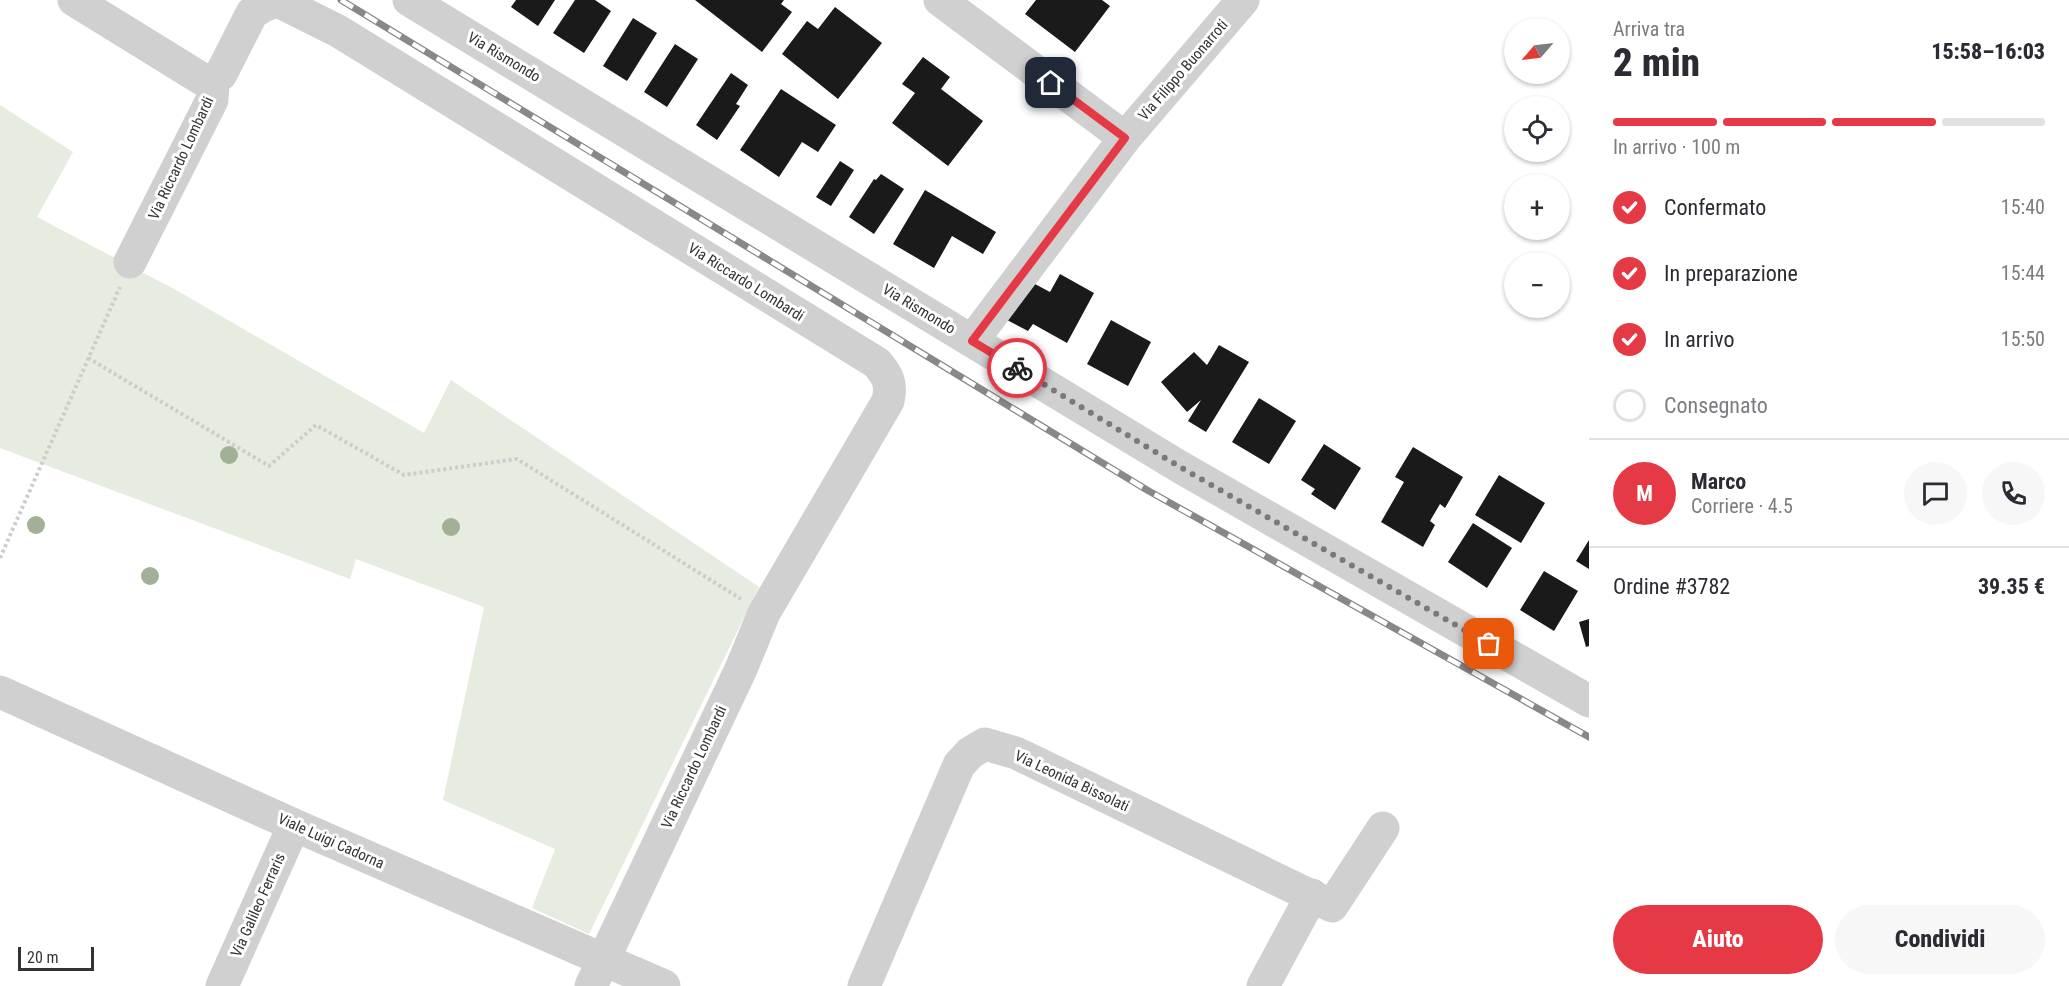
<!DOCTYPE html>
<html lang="it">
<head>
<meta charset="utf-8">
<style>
	:root { --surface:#fff; --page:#f7f7f7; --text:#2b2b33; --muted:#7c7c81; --line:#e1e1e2; --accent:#e63946 }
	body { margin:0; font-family:"Roboto Condensed",sans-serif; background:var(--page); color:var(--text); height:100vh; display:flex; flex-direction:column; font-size:22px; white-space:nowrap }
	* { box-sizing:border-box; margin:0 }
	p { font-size:20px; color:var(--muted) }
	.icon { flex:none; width:33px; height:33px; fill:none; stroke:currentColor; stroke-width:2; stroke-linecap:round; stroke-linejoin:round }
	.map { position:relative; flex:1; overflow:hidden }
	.details { display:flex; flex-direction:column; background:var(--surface); width:480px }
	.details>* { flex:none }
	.needle { width:39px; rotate:242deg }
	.controls { position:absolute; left:1504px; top:18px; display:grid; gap:12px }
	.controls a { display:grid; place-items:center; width:66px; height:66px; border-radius:50%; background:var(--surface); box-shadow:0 2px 4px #0004; font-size:30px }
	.scale { position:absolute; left:18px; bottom:15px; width:76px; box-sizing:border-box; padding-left:6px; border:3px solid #333; border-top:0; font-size:16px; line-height:21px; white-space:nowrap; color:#333; -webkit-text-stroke:4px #fff; paint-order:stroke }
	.pin { position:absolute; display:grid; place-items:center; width:51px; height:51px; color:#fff; margin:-26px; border-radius:12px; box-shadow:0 3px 9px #0006 }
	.courier { position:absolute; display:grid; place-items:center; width:60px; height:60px; margin:-30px; border:4px solid #e63946; border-radius:50%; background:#fff; color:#222; box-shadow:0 2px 8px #0007 }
	.overview em { font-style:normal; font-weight:800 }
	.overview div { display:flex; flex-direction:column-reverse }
	.overview { display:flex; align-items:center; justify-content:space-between; height:102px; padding:0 24px }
	h1 { font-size:39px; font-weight:800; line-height:45px }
	.bar { display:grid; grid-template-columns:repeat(4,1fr); gap:9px 6px; align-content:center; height:72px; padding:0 24px }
	.bar i { height:8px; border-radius:4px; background:var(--line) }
	.bar .on { background:var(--accent) }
	.bar p { grid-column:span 4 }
	.line { display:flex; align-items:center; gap:15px; padding:0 24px; border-top:2px solid var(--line) }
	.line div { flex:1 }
	.round { display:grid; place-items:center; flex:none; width:63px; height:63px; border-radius:32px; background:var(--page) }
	ol { padding:0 24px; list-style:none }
	li { display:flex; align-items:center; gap:18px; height:66px }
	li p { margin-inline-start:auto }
	li .icon { padding:6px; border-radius:50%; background:var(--accent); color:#fff; stroke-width:4 }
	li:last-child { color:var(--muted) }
	li i { width:33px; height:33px; border:3px solid var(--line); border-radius:50% }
	.action { display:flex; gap:12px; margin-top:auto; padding:12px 24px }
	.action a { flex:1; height:69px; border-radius:36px; background:var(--accent); color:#fff; font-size:24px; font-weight:800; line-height:69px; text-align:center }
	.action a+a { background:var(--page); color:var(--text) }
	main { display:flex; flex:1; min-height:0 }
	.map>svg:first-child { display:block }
	.green { fill:#e6ecdf }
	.building { fill:#1a1a1a }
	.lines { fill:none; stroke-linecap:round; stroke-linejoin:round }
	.path { stroke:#cdcdcd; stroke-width:4; stroke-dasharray:3 3; stroke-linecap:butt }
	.minor { stroke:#d0d0d0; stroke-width:33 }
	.rail-casing { stroke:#888; stroke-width:7 }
	.rail { stroke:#fff; stroke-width:4.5; stroke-dasharray:14; stroke-linecap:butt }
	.tree { fill:#a2b095 }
	.done { stroke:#7a7a7a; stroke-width:6; stroke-dasharray:0 10.8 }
	.route { stroke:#e63946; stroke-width:8 }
	.labels { text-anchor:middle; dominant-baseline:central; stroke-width:6; stroke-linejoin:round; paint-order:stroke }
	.street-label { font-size:15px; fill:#333; stroke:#fff }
</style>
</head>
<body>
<main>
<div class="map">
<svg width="1589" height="986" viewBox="0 0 1589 986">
	<rect width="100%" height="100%" fill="#fff"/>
	<!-- green -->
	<path class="green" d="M 0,105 L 73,152 L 37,217 L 176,290 L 424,433 L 451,380 L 759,587 L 589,934 L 532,908 L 555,849 L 443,800 L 484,607 L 356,559 L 350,579 L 0,448 Z"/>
	<!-- building -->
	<path class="building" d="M 516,0 L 555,0 L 538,26 L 511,7 Z
		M 575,0 L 595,0 L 611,11 L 584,53 L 553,33 Z
		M 695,0 L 784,0 L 781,4 L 792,12 L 762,52 Z
		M 1036,0 L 1102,0 L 1110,6 L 1075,52 L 1025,14 Z
		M 835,7 L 882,43 L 838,99 L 782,54 L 807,21 L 818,29 Z
		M 633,18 L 657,33 L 627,81 L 603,66 Z
		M 675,44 L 698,59 L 667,107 L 644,92 Z
		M 923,57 L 950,77 L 941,89 L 983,121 L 948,166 L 892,123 L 915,93 L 902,84 Z
		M 731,73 L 748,85 L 736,104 L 740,106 L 717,140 L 696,125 Z
		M 781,89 L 836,125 L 818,152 L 802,142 L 779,177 L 740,150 Z
		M 840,161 L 854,170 L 831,206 L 816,197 Z
		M 881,174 L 904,189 L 874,234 L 849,217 L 874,179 L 876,180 Z
		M 925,190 L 996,232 L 983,254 L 952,236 L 934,268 L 893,244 Z
		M 1060,274 L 1094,293 L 1067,343 L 1033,324 L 1028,331 L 1007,320 L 1017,301 L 1021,303 L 1033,283 L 1050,292 Z
		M 1111,320 L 1151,342 L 1128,386 L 1087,364 Z
		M 1219,345 L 1249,362 L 1206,432 L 1188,421 L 1201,400 L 1187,412 L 1161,382 L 1194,352 L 1207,365 Z
		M 1259,398 L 1296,421 L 1269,464 L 1232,442 Z
		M 1324,444 L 1361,468 L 1335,510 L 1311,494 L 1315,489 L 1301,480 Z
		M 1413,447 L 1463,477 L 1445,508 L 1440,504 L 1430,521 L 1435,525 L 1423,547 L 1381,522 L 1404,482 L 1395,477 Z
		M 1499,475 L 1545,503 L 1521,543 L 1475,515 Z
		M 1473,523 L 1512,548 L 1487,588 L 1448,562 Z
		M 1589,540 L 1589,569 L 1576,561 Z
		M 1544,571 L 1578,591 L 1554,631 L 1520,610 Z
		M 1589,619 L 1589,646 L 1586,647 L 1579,622 Z"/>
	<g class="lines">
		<!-- path -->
		<path class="path" d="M 88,358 L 269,466 L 316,425 L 404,475 L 517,459 L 741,599
			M 0,558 L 120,287"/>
		<!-- minor -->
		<path class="minor" d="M 74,0 L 202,79 L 213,81
			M 409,0 L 1180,467 L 1589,701
			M 940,0 L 1125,138
			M 130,262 L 212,100 L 213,81 L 221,74 L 252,13 L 265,5 L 278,1 L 338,31 L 877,363 C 888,376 892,384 888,401 L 764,613 L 741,669 L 591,986
			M 972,341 L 1125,138 L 1243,0
			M 0,692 L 294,825 L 664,986
			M 222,986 L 294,825
			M 864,986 L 959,765 L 970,753 L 985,744 L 1016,753 L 1332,906 L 1383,828
			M 1263,986 L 1312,895"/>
		<defs>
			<path id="rail" d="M 341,0 L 1147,490 L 1589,737"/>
		</defs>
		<!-- rail casing -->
		<use href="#rail" class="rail-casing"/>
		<!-- rail -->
		<use href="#rail" class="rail"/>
	</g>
	<!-- trees -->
	<g class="tree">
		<circle cx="229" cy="455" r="9"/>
		<circle cx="36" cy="525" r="9"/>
		<circle cx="451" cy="527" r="9"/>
		<circle cx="150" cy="576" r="9"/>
	</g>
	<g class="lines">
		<!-- done -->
		<path class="done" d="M 1017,368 L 1180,467 L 1489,644"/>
		<!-- route -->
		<path class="route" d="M 1017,368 L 972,341 L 1125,138 L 1051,83"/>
	</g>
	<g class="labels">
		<!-- street labels -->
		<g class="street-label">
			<text transform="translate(504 57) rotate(31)">Via Rismondo</text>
			<text transform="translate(1183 70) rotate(-49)">Via Filippo Buonarroti</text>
			<text transform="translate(181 158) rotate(-65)">Via Riccardo Lombardi</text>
			<text transform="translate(746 282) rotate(32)">Via Riccardo Lombardi</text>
			<text transform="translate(919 309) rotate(31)">Via Rismondo</text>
			<text transform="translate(694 767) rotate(-65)">Via Riccardo Lombardi</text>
			<text transform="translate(1072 781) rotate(25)">Via Leonida Bissolati</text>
			<text transform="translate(331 841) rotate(24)">Viale Luigi Cadorna</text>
			<text transform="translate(258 905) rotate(-66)">Via Galileo Ferraris</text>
		</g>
	</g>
</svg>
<div class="controls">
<a><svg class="needle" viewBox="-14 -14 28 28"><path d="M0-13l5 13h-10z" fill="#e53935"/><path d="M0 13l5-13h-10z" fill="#7c7c81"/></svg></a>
<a><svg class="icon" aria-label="locate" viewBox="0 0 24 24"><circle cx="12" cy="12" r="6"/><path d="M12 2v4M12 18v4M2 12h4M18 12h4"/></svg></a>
<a>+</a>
<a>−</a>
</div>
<div class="scale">20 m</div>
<div class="pin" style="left:1489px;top:644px;background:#ea580c"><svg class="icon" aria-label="bag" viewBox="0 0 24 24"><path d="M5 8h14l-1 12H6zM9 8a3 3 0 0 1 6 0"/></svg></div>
<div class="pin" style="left:1051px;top:83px;background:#1f2937"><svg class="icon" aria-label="home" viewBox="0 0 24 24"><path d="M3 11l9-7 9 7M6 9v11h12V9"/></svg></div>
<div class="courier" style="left:1017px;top:368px"><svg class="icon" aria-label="bike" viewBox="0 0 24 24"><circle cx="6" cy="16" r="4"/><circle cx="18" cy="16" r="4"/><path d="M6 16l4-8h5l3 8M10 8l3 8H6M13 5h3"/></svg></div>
</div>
<section class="details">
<div class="overview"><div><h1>2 min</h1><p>Arriva tra</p></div><em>15:58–16:03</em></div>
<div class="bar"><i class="on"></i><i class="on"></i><i class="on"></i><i></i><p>In arrivo · 100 m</p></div>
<ol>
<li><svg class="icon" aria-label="check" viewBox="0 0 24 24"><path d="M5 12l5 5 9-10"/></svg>Confermato<p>15:40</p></li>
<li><svg class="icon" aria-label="check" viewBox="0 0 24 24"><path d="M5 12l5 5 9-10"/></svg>In preparazione<p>15:44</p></li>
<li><svg class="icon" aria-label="check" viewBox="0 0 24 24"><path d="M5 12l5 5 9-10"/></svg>In arrivo<p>15:50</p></li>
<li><i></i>Consegnato</li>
</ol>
<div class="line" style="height:108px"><b class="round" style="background:var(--accent);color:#fff">M</b><div><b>Marco</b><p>Corriere · 4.5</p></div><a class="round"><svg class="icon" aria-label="chat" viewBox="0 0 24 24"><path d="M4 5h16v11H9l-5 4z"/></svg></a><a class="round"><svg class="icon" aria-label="phone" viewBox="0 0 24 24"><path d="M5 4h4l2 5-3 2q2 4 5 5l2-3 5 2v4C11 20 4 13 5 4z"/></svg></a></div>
<div class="line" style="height:78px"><div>Ordine #3782</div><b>39.35 €</b></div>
<div class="action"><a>Aiuto</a><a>Condividi</a></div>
</section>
</main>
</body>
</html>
